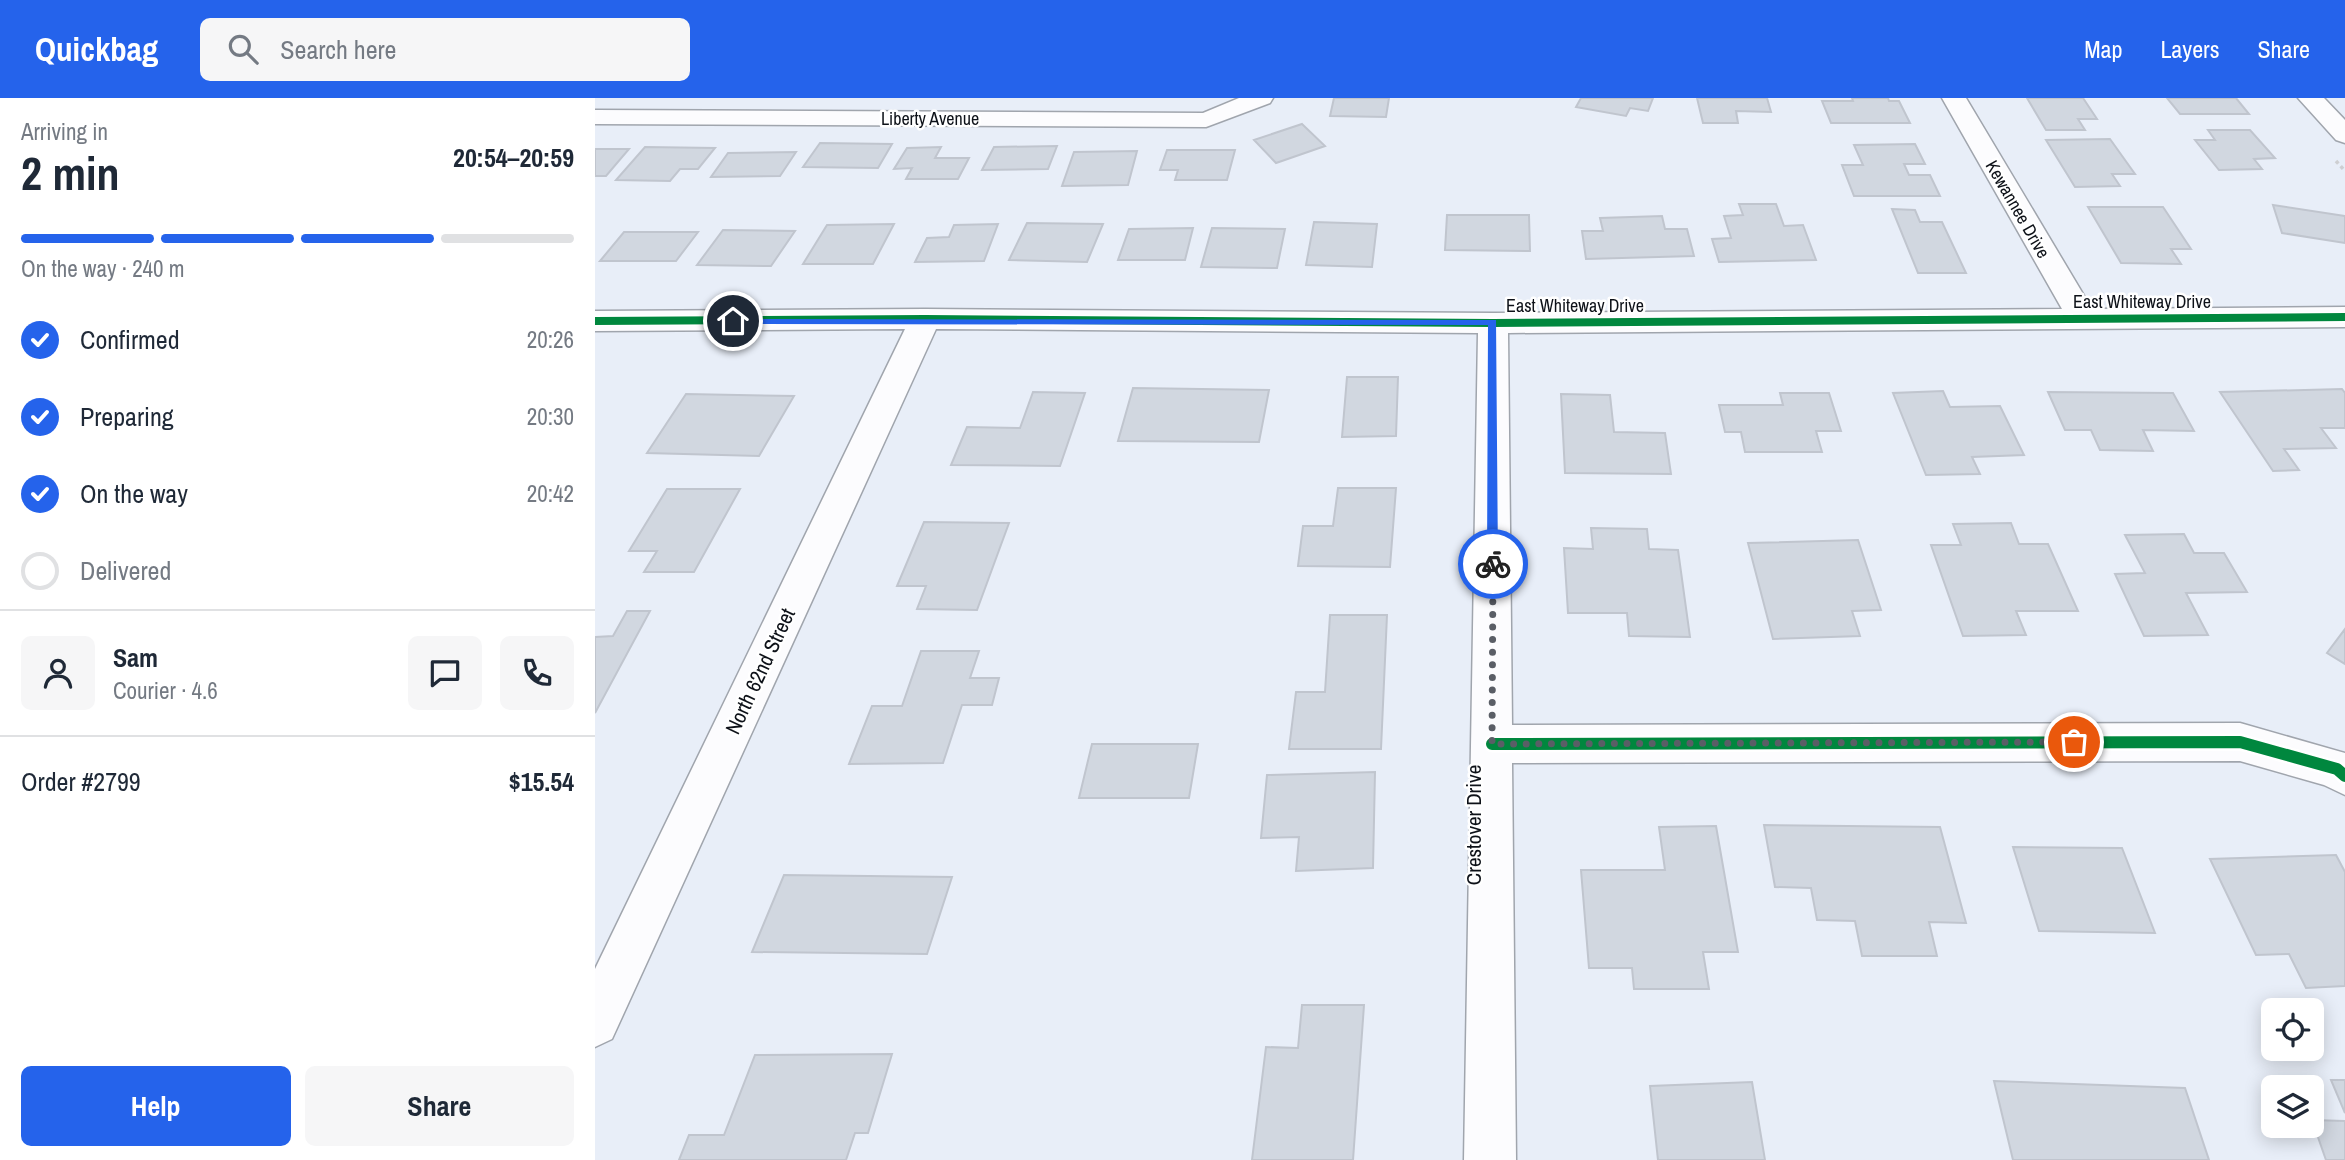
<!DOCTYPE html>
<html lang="en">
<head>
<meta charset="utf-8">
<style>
	:root { --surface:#fff; --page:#f6f6f7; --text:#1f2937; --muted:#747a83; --line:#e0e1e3; --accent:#2563eb }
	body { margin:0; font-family:"Archivo Narrow",sans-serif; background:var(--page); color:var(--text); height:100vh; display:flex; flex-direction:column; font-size:26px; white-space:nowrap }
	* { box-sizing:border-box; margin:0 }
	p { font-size:23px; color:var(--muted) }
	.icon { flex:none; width:38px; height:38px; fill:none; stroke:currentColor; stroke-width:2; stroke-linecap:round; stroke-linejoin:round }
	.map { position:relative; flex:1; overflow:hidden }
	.panel { display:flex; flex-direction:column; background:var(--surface); width:595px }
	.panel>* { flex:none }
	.fabs { position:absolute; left:1666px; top:900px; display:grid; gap:14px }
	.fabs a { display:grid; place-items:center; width:63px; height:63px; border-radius:10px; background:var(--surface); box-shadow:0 4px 18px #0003; font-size:35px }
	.pin { position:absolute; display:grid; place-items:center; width:60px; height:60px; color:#fff; margin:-30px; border:4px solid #fff; border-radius:50%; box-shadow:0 2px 7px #0007 }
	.courier { position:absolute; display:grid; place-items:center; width:70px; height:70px; margin:-35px; border:5px solid #2563eb; border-radius:50%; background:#fff; color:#222; box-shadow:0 2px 9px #0007 }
	.overview em { font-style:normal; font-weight:700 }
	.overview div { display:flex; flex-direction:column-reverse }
	.overview { display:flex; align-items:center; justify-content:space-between; height:119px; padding:0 21px }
	h1 { font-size:46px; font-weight:700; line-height:52px }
	.bar { display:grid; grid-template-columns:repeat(4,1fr); gap:10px 7px; align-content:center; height:84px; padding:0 21px }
	.bar i { height:9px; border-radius:5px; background:var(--line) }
	.bar .active { background:var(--accent) }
	.bar p { grid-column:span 4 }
	.line { display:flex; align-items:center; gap:18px; padding:0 21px; border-top:2px solid var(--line) }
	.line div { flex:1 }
	.round { display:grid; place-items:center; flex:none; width:74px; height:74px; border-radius:10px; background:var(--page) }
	ol { padding:0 21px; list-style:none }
	li { display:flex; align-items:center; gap:21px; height:77px }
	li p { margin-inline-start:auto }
	li .icon { padding:7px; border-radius:50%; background:var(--accent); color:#fff; stroke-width:4 }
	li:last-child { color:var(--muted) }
	li i { width:38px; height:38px; border:4px solid var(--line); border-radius:50% }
	.primary-button { display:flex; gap:14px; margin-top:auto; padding:14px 21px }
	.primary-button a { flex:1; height:80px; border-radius:10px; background:var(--accent); color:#fff; font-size:28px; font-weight:700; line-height:80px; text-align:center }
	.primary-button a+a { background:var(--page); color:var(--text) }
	header { display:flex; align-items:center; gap:42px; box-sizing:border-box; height:98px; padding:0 35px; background:var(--accent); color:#fff }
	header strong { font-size:33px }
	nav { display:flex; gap:38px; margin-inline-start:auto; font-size:24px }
	.search { width:490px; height:63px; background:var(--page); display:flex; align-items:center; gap:18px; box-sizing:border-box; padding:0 24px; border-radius:10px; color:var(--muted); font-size:26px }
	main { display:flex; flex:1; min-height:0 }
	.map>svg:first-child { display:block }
	.building { fill:#d1d7e0; stroke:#c0c5ce; stroke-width:2 }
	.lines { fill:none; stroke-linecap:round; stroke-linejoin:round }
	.minor-casing { stroke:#a0a5ad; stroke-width:3 }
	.path { stroke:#cecfd2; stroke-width:3.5; stroke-dasharray:3.5 3.5; stroke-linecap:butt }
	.minor { fill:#fcfcfe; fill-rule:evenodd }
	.cycleway-far1-casing { stroke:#fff; stroke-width:11 }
	.cycleway-casing { stroke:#fff; stroke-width:17 }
	.cycleway-far1 { stroke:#00873e; stroke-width:8 }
	.cycleway { stroke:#00873e; stroke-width:12 }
	.route { fill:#2563eb }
	.done { stroke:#5a5e66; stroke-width:7; stroke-dasharray:0 12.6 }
	.labels { text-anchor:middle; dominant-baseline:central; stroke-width:5; stroke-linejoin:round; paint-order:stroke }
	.far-street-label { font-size:18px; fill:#0d1118; stroke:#fff }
	.street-label { font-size:21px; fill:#0d1118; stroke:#fff }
</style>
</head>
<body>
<header>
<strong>Quickbag</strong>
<div class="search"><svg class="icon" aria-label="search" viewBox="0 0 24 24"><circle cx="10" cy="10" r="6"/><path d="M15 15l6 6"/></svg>Search here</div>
<nav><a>Map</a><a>Layers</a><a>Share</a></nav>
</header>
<main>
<section class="panel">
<div class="overview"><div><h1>2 min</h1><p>Arriving in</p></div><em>20:54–20:59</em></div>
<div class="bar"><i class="active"></i><i class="active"></i><i class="active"></i><i></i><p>On the way · 240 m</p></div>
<ol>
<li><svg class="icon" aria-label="check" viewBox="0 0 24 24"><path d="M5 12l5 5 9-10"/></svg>Confirmed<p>20:26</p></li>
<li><svg class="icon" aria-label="check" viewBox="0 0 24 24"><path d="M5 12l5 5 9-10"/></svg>Preparing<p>20:30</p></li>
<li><svg class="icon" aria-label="check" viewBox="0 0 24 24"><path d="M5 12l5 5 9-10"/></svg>On the way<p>20:42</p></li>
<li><i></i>Delivered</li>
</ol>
<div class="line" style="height:126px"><a class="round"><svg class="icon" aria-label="person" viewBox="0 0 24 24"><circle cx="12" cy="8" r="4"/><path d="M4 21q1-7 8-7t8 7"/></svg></a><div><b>Sam</b><p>Courier · 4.6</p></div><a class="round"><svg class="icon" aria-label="chat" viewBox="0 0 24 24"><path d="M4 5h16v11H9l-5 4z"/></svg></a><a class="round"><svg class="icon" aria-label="phone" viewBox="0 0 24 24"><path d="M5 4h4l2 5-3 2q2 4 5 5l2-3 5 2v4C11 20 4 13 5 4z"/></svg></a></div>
<div class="line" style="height:91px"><div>Order #2799</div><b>$15.54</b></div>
<div class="primary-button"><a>Help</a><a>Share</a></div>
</section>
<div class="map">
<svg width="1750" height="1062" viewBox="0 0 1750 1062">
	<rect width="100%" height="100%" fill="#e8eef8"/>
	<!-- building -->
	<path class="building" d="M 739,0 L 794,0 L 791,19 L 735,18 Z
		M 986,0 L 1058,0 L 1053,13 L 1035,10 L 1031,18 L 981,9 Z
		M 1102,0 L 1172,0 L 1176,14 L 1141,13 L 1143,25 L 1108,25 Z
		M 1257,0 L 1293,0 L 1294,3 L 1304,3 L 1315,25 L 1236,25 L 1227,3 L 1258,3 Z
		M 1432,0 L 1488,0 L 1502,21 L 1483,21 L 1490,32 L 1451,32 Z
		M 1572,0 L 1641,0 L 1654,16 L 1585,16 Z
		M 707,26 L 730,48 L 681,65 L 659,42 Z
		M 1613,32 L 1655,32 L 1680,60 L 1659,61 L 1667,71 L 1624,72 L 1600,42 L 1620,42 Z
		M 1515,41 L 1540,76 L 1517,76 L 1525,88 L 1480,89 L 1451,42 Z
		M 225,45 L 297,46 L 283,70 L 208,69 Z
		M 1320,46 L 1330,66 L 1309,66 L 1314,77 L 1335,77 L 1345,98 L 1259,98 L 1247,67 L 1268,67 L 1259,47 Z
		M 462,48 L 453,71 L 387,72 L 399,49 Z
		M 50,49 L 120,50 L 103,71 L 85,71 L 75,83 L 21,82 Z
		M 346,49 L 340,60 L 374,60 L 363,81 L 311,81 L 317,70 L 299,71 L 312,50 Z
		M 0,51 L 34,51 L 11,78 L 0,78 Z
		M 572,52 L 640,52 L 632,82 L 580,82 L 583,72 L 565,72 Z
		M 542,53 L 533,87 L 467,88 L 479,54 Z
		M 201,54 L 185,78 L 116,79 L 133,55 Z
		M 1144,106 L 1181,106 L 1189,128 L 1208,127 L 1221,162 L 1124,164 L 1117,141 L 1136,140 L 1129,118 L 1148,117 Z
		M 1678,107 L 1750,118 L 1750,145 L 1687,135 Z
		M 1493,109 L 1568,109 L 1596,151 L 1576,151 L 1586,166 L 1526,165 Z
		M 1297,111 L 1320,112 L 1325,124 L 1347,124 L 1371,175 L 1323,175 Z
		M 852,117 L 934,117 L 935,153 L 850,152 Z
		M 1067,118 L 1070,131 L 1092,131 L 1099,158 L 991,161 L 987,133 L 1008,133 L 1005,120 Z
		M 719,124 L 782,126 L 777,169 L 711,167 Z
		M 432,125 L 508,126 L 492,164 L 414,162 Z
		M 299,126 L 278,166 L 208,166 L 232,127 Z
		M 403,126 L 389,163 L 320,164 L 332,140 L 354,139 L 359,127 Z
		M 598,130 L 590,162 L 523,162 L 534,131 Z
		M 617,130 L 690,131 L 682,170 L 606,169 Z
		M 128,132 L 200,133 L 176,168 L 102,167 Z
		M 29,134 L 103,134 L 81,163 L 5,163 Z
		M 752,279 L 803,279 L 801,338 L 747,339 Z
		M 538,290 L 674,292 L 664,344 L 523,343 Z
		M 1747,291 L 1750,295 L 1750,330 L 1726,330 L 1741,350 L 1689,351 L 1704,372 L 1678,373 L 1625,294 Z
		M 1348,293 L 1355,309 L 1405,308 L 1429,357 L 1377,359 L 1385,376 L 1331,377 L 1298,295 Z
		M 438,294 L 490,295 L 465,368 L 356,367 L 372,329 L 425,330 Z
		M 1453,294 L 1578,295 L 1599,333 L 1548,332 L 1558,353 L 1505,352 L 1496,332 L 1470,332 Z
		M 1185,295 L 1234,295 L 1246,333 L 1221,333 L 1227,354 L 1150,354 L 1146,334 L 1130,334 L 1124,307 L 1188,307 Z
		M 91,296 L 199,298 L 164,358 L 52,355 Z
		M 966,296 L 1015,297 L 1019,334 L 1070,335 L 1076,376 L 970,375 Z
		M 743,390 L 801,390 L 795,469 L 703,468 L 708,428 L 738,428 Z
		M 72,391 L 145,391 L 99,474 L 49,474 L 62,453 L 34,453 Z
		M 329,424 L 414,425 L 382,512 L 322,511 L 331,488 L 302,488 Z
		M 1416,425 L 1424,446 L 1453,446 L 1483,513 L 1421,513 L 1431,537 L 1368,538 L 1336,447 L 1366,447 L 1358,426 Z
		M 996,430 L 1052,431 L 1054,451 L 1083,452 L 1095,539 L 1034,538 L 1032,515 L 973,515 L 969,450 L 998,451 Z
		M 1589,436 L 1599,455 L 1629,455 L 1652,494 L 1591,495 L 1613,537 L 1549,538 L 1520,476 L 1550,475 L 1530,437 Z
		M 1263,442 L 1286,512 L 1257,513 L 1265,538 L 1178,541 L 1153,445 Z
		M 32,513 L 55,513 L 0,615 L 0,539 L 18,538 Z
		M 735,517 L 792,517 L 786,651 L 694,651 L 701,594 L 730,594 Z
		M 1750,531 L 1750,566 L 1732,555 Z
		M 326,553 L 384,553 L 375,580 L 404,580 L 397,607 L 367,607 L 348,665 L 254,666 L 277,608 L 307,608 Z
		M 497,646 L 603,646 L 594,700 L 484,700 Z
		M 780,674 L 778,770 L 701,773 L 704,739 L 666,740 L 672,677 Z
		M 1169,727 L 1345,729 L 1371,825 L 1334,824 L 1342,858 L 1267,858 L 1260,823 L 1222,822 L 1216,790 L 1180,789 Z
		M 1121,728 L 1143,854 L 1108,854 L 1114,891 L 1039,891 L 1037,870 L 994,870 L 986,772 L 1070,772 L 1064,729 Z
		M 1418,749 L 1527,750 L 1560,835 L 1444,833 Z
		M 1741,757 L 1750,774 L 1750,888 L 1711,890 L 1694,856 L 1661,857 L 1615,761 Z
		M 189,777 L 357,779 L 332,856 L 157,854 Z
		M 707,907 L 769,907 L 758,1062 L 657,1062 L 671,949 L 703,950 Z
		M 297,956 L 273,1035 L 260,1035 L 251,1062 L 84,1062 L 94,1037 L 129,1037 L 160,957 Z
		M 1736,982 L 1750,982 L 1750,1015 Z
		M 1399,983 L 1590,990 L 1614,1062 L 1418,1062 Z
		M 1157,984 L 1170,1062 L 1063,1062 L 1055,988 Z
		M 1717,1022 L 1750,1023 L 1750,1062 L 1731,1062 Z"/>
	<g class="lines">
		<defs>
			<path id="minor" d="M 644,0 L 678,0 L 675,5 L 611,29 L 0,26 L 0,12 L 608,15 Z
				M 1347,0 L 1371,0 L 1497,211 L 1750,209 L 1750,229 L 913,235 L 917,627 L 1645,625 L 1750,655 L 1750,697 L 1729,687 L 1645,663 L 917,665 L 921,1062 L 869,1062 L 883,235 L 341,231 L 17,941 L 0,949 L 0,871 L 310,231 L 0,233 L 0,213 L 330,211 L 898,215 L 1467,211 Z
				M 1703,0 L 1729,0 L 1750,22 L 1750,45 L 1741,42 Z"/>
		</defs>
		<!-- minor casing -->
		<use href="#minor" class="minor-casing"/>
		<!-- path -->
		<path class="path" d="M 1741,63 L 1750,73"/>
		<!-- minor -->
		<use href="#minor" class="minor"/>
		<defs>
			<path id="cycleway-far1" d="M 0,223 L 330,221 L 898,225 L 1750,219"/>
			<path id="cycleway" d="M 897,646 L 1645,644 L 1742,671 L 1750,678"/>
		</defs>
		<!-- cycleway-far1 casing -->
		<use href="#cycleway-far1" class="cycleway-far1-casing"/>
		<!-- cycleway casing -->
		<use href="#cycleway" class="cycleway-casing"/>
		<!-- cycleway-far1 -->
		<use href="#cycleway-far1" class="cycleway-far1"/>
		<!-- cycleway -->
		<use href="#cycleway" class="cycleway"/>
	</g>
	<!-- route -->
	<path class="route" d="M 134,221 L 901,222 L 903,466 L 898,470 L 892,466 L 893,227 L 138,226 L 133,223 Z"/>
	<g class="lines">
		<!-- done -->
		<path class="done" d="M 898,466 L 897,646 L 1479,644"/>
	</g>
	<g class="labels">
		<!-- far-street labels -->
		<g class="far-street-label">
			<text x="335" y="20">Liberty Avenue</text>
			<text transform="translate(1423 111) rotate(60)">Kewannee Drive</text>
			<text x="1547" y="203">East Whiteway Drive</text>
			<text x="980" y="207">East Whiteway Drive</text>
		</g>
		<!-- street labels -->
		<g class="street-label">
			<text transform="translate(165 573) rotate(-65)">North 62nd Street</text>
			<text transform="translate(878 727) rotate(-90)">Crestover Drive</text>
		</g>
	</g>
</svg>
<div class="fabs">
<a><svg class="icon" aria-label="locate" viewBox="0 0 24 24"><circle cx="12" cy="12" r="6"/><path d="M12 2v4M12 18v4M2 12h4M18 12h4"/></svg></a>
<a><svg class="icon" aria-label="layers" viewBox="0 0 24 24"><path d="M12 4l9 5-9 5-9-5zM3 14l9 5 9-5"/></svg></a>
</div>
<div class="pin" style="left:1479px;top:644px;background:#ea580c"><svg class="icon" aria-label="bag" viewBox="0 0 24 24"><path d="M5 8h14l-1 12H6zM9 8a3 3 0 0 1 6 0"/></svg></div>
<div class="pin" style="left:138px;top:223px;background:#1f2937"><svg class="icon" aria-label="home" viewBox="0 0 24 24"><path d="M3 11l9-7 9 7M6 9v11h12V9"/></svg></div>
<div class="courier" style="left:898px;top:466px"><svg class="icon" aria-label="bike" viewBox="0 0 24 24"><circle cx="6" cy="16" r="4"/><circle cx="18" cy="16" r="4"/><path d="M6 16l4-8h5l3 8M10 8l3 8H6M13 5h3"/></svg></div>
</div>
</main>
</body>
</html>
